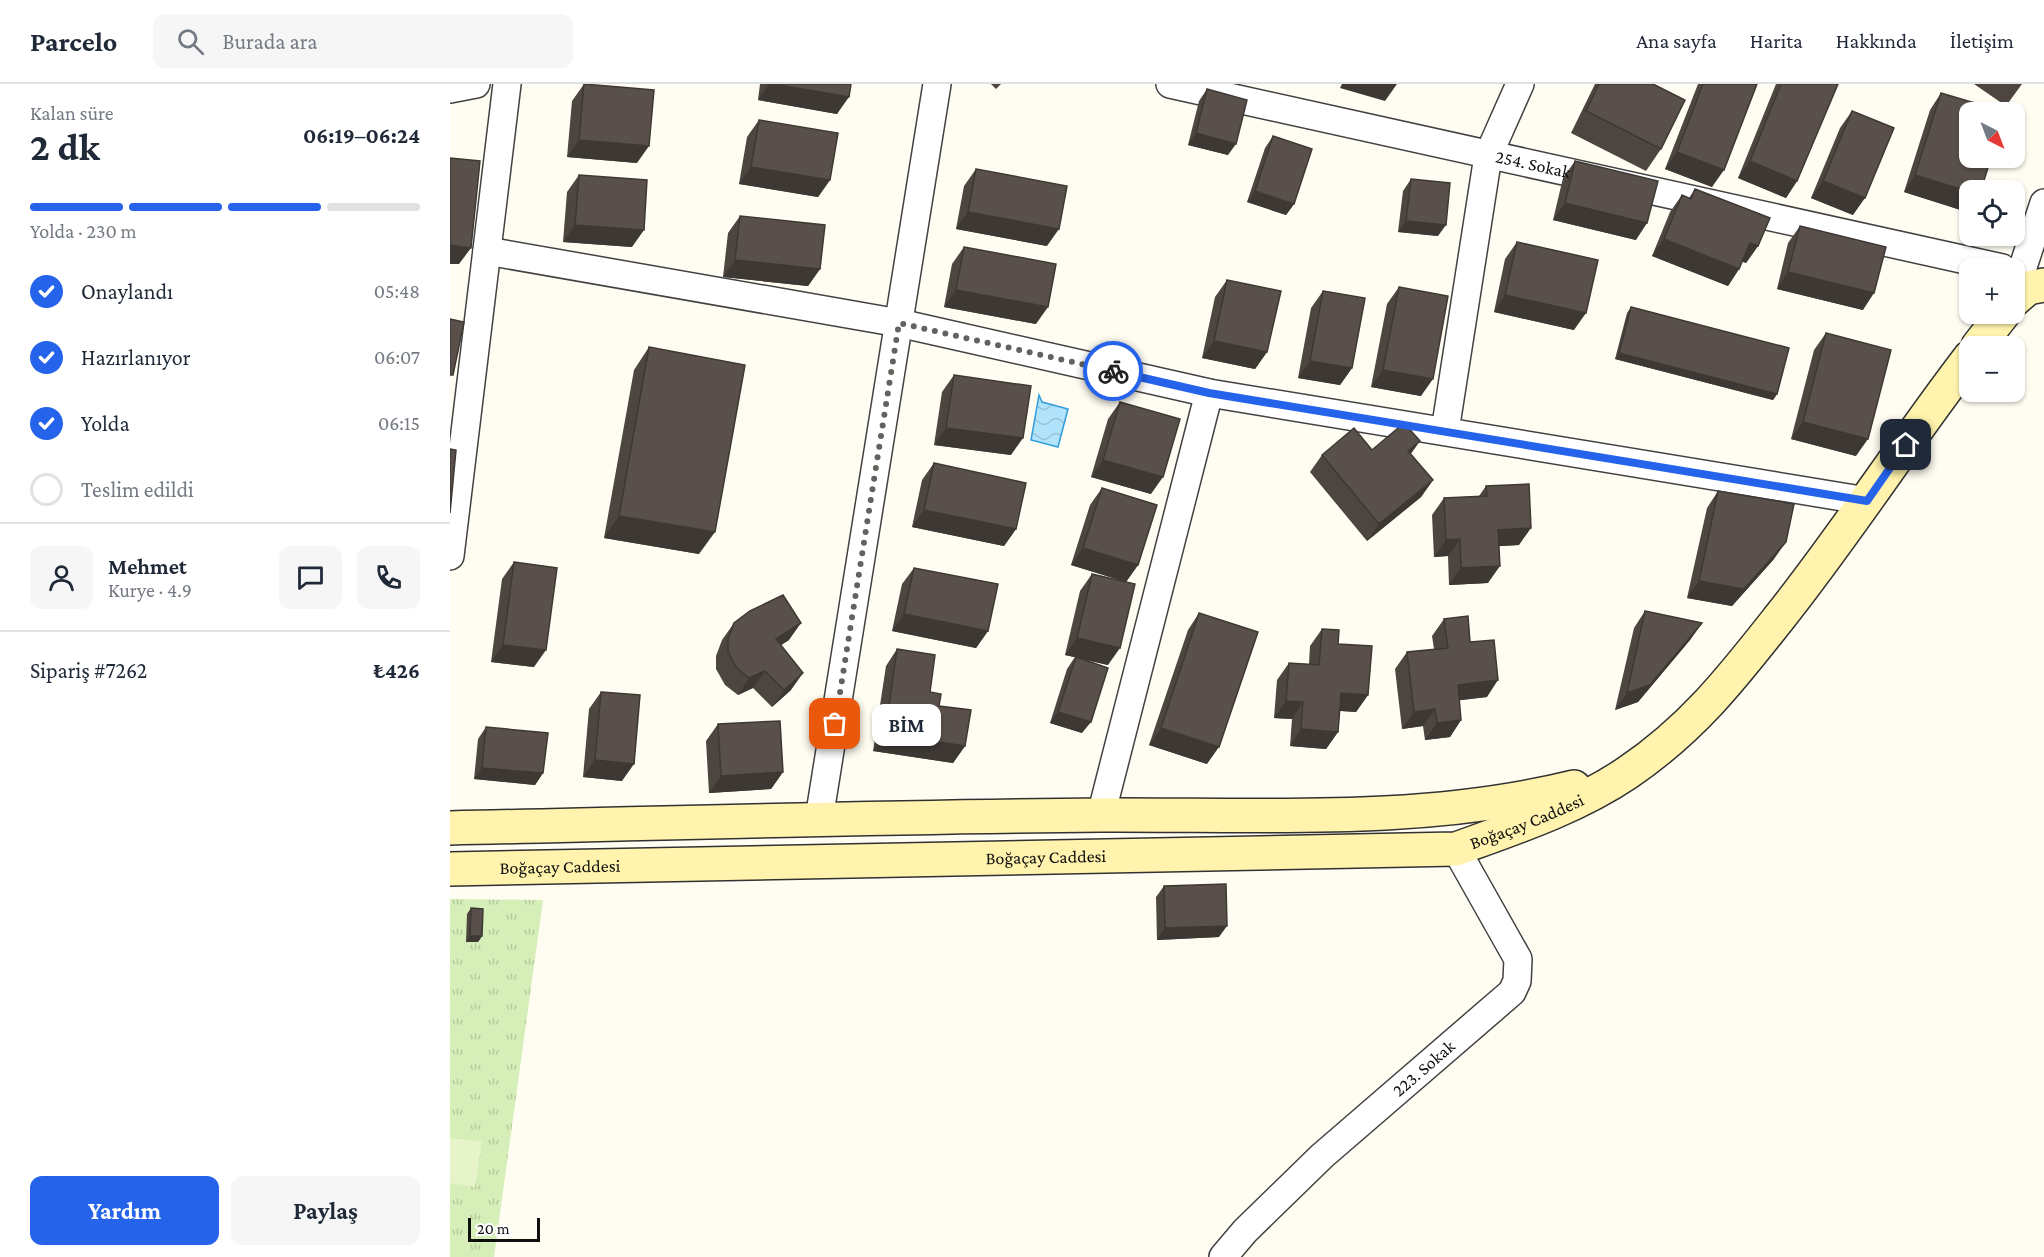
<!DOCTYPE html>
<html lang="tr">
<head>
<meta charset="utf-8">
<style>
	:root { --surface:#fff; --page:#f6f6f7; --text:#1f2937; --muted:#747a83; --line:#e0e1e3; --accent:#2563eb }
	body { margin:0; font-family:"Crimson Pro",serif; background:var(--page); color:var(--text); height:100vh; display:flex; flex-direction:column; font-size:22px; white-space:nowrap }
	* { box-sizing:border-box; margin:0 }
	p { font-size:20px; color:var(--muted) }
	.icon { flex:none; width:33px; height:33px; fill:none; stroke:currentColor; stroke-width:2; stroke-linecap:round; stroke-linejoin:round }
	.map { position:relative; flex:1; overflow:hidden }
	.details { display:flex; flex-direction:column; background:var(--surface); width:450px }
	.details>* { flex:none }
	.needle { width:39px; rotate:138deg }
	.tools { position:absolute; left:1509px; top:18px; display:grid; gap:12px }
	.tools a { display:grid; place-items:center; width:66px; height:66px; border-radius:12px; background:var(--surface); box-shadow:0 2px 4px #0004; font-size:30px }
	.scale { position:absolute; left:18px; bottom:15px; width:72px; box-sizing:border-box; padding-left:6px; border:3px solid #0f0f0f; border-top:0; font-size:16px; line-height:21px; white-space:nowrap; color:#0f0f0f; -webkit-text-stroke:4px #fff; paint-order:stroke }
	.pin { position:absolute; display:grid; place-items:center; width:51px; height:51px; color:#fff; margin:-26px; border-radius:12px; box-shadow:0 3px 9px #0006 }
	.courier { position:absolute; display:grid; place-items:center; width:60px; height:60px; margin:-30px; border:4px solid #2563eb; border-radius:50%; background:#fff; color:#222; box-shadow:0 2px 8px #0007 }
	.bubble { position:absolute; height:42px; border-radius:12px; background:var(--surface); box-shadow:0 2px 4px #0004; font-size:20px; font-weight:700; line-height:42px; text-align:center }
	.summary em { font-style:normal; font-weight:700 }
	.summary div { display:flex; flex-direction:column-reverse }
	.summary { display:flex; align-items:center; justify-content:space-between; height:102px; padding:0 30px }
	h1 { font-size:39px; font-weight:700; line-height:45px }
	.bar { display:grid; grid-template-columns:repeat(4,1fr); gap:9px 6px; align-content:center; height:72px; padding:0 30px }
	.bar i { height:8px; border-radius:4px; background:var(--line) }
	.bar .current { background:var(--accent) }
	.bar p { grid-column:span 4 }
	.line { display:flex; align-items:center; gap:15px; padding:0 30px; border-top:2px solid var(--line) }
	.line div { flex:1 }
	.round { display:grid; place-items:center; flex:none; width:63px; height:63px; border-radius:12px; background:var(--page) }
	ol { padding:0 30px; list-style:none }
	li { display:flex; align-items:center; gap:18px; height:66px }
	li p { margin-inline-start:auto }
	li .icon { padding:6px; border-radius:50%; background:var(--accent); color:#fff; stroke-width:4 }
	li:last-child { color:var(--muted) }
	li i { width:33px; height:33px; border:3px solid var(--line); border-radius:50% }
	.action { display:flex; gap:12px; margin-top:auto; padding:12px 30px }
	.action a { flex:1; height:69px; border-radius:12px; background:var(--accent); color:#fff; font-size:24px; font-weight:700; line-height:69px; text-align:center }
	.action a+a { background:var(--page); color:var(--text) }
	header { display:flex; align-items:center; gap:36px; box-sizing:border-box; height:84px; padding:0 30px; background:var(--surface); border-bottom:2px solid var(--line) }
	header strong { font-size:28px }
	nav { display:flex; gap:33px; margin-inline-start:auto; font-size:21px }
	.search { width:420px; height:54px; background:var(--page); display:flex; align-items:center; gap:15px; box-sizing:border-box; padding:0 21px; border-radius:12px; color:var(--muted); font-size:22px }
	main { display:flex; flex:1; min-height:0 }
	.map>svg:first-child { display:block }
	.park { fill:url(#park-tufts) }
	.pitch { fill:#e7f4ca }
	.water { fill:url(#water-waves); stroke:#319dda; stroke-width:1.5 }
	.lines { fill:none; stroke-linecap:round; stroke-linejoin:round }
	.street-casing { stroke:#424242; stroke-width:30 }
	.secondary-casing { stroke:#313131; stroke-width:36 }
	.street { stroke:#fff; stroke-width:27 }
	.secondary { stroke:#fff3ad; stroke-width:33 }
	.wall { fill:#4d4540 }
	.shaded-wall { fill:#3e3834 }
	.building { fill:#59504b; stroke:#3e3834; stroke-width:1.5 }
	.done { stroke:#63625e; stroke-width:6; stroke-dasharray:0 10.8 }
	.route { stroke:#2563eb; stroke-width:8 }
	.labels { text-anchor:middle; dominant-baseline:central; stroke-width:6; stroke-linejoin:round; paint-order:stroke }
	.street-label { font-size:18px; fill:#0f0f0f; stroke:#fff }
</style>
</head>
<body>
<header>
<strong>Parcelo</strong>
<div class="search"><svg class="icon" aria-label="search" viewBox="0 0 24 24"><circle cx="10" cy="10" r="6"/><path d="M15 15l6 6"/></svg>Burada ara</div>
<nav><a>Ana sayfa</a><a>Harita</a><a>Hakkında</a><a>İletişim</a></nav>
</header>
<main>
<section class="details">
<div class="summary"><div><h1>2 dk</h1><p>Kalan süre</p></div><em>06:19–06:24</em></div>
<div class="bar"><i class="current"></i><i class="current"></i><i class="current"></i><i></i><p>Yolda · 230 m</p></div>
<ol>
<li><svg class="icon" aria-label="check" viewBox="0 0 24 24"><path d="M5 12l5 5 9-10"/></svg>Onaylandı<p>05:48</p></li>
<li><svg class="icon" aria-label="check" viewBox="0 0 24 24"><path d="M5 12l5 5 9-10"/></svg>Hazırlanıyor<p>06:07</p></li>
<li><svg class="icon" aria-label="check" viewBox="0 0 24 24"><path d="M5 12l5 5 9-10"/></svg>Yolda<p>06:15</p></li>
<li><i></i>Teslim edildi</li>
</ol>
<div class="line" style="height:108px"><a class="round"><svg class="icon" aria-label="person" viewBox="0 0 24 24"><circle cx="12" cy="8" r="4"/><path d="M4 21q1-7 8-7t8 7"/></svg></a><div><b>Mehmet</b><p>Kurye · 4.9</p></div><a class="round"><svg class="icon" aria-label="chat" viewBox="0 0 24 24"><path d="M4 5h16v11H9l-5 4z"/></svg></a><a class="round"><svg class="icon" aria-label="phone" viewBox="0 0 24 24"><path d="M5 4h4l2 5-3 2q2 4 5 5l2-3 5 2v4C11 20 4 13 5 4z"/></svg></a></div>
<div class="line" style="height:78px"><div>Sipariş #7262</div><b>₺426</b></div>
<div class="action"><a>Yardım</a><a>Paylaş</a></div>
</section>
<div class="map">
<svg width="1594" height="1173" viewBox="0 0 1594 1173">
	<defs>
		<pattern id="park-tufts" width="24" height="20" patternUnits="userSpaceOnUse" patternTransform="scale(1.5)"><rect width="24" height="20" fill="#d6eeb7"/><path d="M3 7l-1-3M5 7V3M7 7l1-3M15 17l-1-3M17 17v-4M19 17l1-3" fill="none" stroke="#b6cb9c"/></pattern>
		<pattern id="water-waves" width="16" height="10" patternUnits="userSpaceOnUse" patternTransform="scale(1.5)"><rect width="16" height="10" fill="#b1e3fc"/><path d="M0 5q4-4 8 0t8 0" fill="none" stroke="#97c2d7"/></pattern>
	</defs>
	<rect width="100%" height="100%" fill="#fffcf2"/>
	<!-- park -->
	<path class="park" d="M 0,815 L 93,816 L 44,1173 L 0,1173 Z"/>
	<!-- pitch -->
	<path class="pitch" d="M 0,1054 L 32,1058 L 25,1103 L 0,1099 Z"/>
	<!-- water -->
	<path class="water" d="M 589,311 L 592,318 L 618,325 L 608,363 L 581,356 Z"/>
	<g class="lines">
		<defs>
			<g id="street">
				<path id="s1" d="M 720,0 L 1552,184"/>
				<path d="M 0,5 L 26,0"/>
				<path d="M 37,167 L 449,239 L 759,309 L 1417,417"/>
				<path d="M 1571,189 L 1594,119"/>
				<path d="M 995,347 L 1038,72 L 1070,0"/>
				<path d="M 0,472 L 57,0"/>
				<path d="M 651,731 L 759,309"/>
				<path d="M 369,735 L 487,0"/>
				<path id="s2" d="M 773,1173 L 795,1147 L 872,1072 L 1062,908 L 1067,897 L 1068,875 L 1006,765"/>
			</g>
			<g id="secondary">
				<path d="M 1564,216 L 1578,204 L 1594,201"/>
				<path d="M 1528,262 L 1553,230"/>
				<path d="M 0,744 C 217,739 434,733 651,731 C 808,730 970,741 1124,703"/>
				<path id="s3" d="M 0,785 L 1006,765 C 1064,744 1125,724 1177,689 C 1242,645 1281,595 1329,534 C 1396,450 1454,359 1520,273"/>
			</g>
		</defs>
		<!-- street casing -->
		<use href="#street" class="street-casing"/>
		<!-- secondary casing -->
		<use href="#secondary" class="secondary-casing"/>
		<!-- street -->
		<use href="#street" class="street"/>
		<!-- secondary -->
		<use href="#secondary" class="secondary"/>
	</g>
	<!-- wall -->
	<path class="wall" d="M 134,0 L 187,79 L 117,73 L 122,17 Z
		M 310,0 L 401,0 L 387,30 L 308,16 Z
		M 541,0 L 551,0 L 546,5 Z
		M 1145,0 L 1203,0 L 1211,65 L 1196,87 L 1121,49 Z
		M 1248,0 L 1307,0 L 1262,103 L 1215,85 Z
		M 1326,0 L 1388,0 L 1347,97 L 1336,114 L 1288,94 Z
		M 1524,0 L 1572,0 L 1556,22 Z
		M 757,5 L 778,71 L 738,61 L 749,17 Z
		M 1491,9 L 1520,106 L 1520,125 L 1517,128 L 1454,108 L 1480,26 Z
		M 1402,27 L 1403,131 L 1361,114 L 1390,44 Z
		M 309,36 L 380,96 L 368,113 L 289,100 L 297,53 Z
		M 823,52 L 844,120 L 836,131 L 797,118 L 815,64 Z
		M 1125,77 L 1186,156 L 1103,136 L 1113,94 Z
		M 526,85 L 597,162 L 506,145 L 514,102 Z
		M 129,91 L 182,163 L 113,158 L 117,108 Z
		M 961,95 L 988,152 L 948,148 L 953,107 Z
		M 1245,105 L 1308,162 L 1296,179 L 1292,177 L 1289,185 L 1278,202 L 1202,172 L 1220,128 L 1232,111 L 1239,114 Z
		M 290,132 L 370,185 L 358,202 L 273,193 L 278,149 Z
		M 1350,142 L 1413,226 L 1327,205 L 1338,159 Z
		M 1067,158 L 1124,246 L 1044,228 L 1055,175 Z
		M 514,163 L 586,240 L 494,223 L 502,180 Z
		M 777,196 L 817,268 L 805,285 L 752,274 L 765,213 Z
		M 949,203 L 971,312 L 921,303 L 937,220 Z
		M 873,207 L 902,284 L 890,301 L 848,294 L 861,224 Z
		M 1181,223 L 1327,310 L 1323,316 L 1165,275 L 1177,229 Z
		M 1376,249 L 1406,372 L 1341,355 L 1364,266 Z
		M 199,263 L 249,470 L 154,454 L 184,286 Z
		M 504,291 L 561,371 L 484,361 L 492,308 Z
		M 670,318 L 701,410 L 641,393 L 658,335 Z
		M 961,370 L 983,396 L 971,413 L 917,457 L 860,388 L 872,371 Z
		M 484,379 L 566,445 L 554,462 L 462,443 L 472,396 Z
		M 1036,402 L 1069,461 L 1049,462 L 1038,499 L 999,501 L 998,472 L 984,473 L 982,431 L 994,414 L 1029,412 Z
		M 652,404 L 688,481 L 676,498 L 621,481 L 640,421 Z
		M 1268,407 L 1324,475 L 1282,522 L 1237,514 L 1257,424 Z
		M 64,478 L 84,583 L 41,578 L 52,495 Z
		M 464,484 L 538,547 L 526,564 L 442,547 L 452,500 Z
		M 642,490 L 658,581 L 627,574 L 632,649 L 600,639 L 617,585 L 625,573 L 615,571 L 630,507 Z
		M 1195,527 L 1252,539 L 1240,556 L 1188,618 L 1165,626 L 1184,544 Z
		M 749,529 L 757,680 L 699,661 L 738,546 Z
		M 994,535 L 1020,558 L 1037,613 L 1009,616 L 1011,636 L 1000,653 L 975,656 L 973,642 L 952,645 L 945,585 L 957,568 L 984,565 L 982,552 Z
		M 284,539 L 339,556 L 331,561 L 341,606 L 322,623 L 303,604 L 288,611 L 275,601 L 266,585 L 266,572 L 272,556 Z
		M 872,545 L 888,560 L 918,611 L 906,628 L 890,627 L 888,648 L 876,665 L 840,662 L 842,635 L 824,634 L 827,596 L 839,579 L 859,580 L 860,562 Z
		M 447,565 L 480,608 L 515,662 L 503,679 L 423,667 L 436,582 Z
		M 151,608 L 172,697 L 133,693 L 139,625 Z
		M 268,640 L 333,688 L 321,705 L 259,709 L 256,657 Z
		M 36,643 L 93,689 L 85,701 L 24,695 L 28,655 Z
		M 714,802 L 769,853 L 707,856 L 706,813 Z
		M 21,824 L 32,852 L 28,858 L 16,858 L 17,830 Z"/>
	<!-- shaded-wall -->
	<path class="shaded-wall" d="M 319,0 L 323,0 L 399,13 L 387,30 L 308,16 Z
		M 892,0 L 947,0 L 935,17 L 890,4 Z
		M 746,49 L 786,60 L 778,71 L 738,61 Z
		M 129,56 L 199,62 L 187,79 L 117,73 Z
		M 1227,68 L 1274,86 L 1262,103 L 1215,85 Z
		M 1300,77 L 1347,97 L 1336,114 L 1288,94 Z
		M 301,83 L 380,96 L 368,113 L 289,100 Z
		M 1465,91 L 1520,108 L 1520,125 L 1517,128 L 1454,108 Z
		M 1373,97 L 1415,114 L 1403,131 L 1361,114 Z
		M 805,107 L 844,120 L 836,131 L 797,118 Z
		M 1115,119 L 1197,139 L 1186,156 L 1103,136 Z
		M 518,128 L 609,145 L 597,162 L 506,145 Z
		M 956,137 L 996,141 L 988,152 L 948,148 Z
		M 125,141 L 194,146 L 182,163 L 113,158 Z
		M 1214,155 L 1289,185 L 1278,202 L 1202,172 Z
		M 1300,159 L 1308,162 L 1296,179 L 1288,176 Z
		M 0,161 L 21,164 L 9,180 L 0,180 Z
		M 285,176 L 370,185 L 358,202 L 273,193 Z
		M 1338,188 L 1424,209 L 1413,226 L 1327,205 Z
		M 506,206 L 598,223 L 586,240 L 494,223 Z
		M 1055,211 L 1136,229 L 1124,246 L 1044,228 Z
		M 764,257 L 817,268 L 805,285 L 752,274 Z
		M 1169,269 L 1327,310 L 1323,316 L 1165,275 Z
		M 860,277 L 902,284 L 890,301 L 848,294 Z
		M 933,286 L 983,295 L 971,312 L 921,303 Z
		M 1353,338 L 1418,355 L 1406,372 L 1341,355 Z
		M 496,344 L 573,354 L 561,371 L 484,361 Z
		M 970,357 L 958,374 L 958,367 Z
		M 653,376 L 713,393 L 701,410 L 641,393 Z
		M 983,396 L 971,413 L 917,457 L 929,440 Z
		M 474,426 L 566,445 L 554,462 L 462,443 Z
		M 169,432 L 265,448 L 249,470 L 154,454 Z
		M 1081,444 L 1069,461 L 1036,463 L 1048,446 Z
		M 1010,455 L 998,472 L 984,473 L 996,456 Z
		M 1336,458 L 1324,475 L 1282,522 L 1237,514 L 1249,497 Z
		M 633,464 L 688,481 L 676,498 L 621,481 Z
		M 1050,482 L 1038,499 L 999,501 L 1011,484 Z
		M 454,530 L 538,547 L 526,564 L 442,547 Z
		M 351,539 L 339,556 L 314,572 L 326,555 Z
		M 1252,539 L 1240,556 L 1188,618 L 1165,626 L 1177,609 Z
		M 627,554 L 670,564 L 658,581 L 615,571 Z
		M 53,561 L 96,566 L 84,583 L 41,578 Z
		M 315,587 L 303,604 L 288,611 L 299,594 Z
		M 353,589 L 341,606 L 322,623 L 334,606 Z
		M 1048,596 L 1037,613 L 996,618 L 1008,601 Z
		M 891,609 L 918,611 L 906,628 L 879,626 Z
		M 836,617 L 853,618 L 842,635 L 824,634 Z
		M 985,625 L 973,642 L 952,645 L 964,628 Z
		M 608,628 L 641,638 L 632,649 L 600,639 Z
		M 1011,636 L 1000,653 L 975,656 L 987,639 Z
		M 711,644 L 769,663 L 757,680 L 699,661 Z
		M 851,645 L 888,648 L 876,665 L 840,662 Z
		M 435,650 L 515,662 L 503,679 L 423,667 Z
		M 145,676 L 184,680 L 172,697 L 133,693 Z
		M 32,684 L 93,689 L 85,701 L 24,695 Z
		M 333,688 L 321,705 L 259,709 L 271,692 Z
		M 777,842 L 769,853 L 707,856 L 715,844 Z
		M 20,852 L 32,852 L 28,858 L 16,858 Z"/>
	<!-- building -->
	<path class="building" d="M 134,0 L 204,6 L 199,62 L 129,56 Z
		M 323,0 L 401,0 L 399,13 Z
		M 1149,0 L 1203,0 L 1235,16 L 1211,65 L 1136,27 Z
		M 1253,0 L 1307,0 L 1274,86 L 1227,68 Z
		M 1331,0 L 1388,0 L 1347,97 L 1300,77 Z
		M 757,5 L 797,16 L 786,60 L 746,49 Z
		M 1491,9 L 1555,28 L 1520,28 L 1520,74 L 1541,74 L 1531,106 L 1520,106 L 1520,108 L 1465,91 Z
		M 1402,27 L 1444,44 L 1415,114 L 1373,97 Z
		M 309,36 L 388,49 L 380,96 L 301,83 Z
		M 823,52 L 862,65 L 844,120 L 805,107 Z
		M 0,74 L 30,77 L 21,164 L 0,161 Z
		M 1125,77 L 1208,97 L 1197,139 L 1115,119 Z
		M 526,85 L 617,102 L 609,145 L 518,128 Z
		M 129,91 L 197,96 L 194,146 L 125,141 Z
		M 961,95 L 1000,99 L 996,141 L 956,137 Z
		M 1245,105 L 1320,134 L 1308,162 L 1300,159 L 1289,185 L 1214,155 L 1232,111 L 1241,115 Z
		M 290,132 L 375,141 L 370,185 L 285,176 Z
		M 1350,142 L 1436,163 L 1424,209 L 1338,188 Z
		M 1067,158 L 1148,176 L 1136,229 L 1055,211 Z
		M 514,163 L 606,180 L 598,223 L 506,206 Z
		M 777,196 L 831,207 L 817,268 L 764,257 Z
		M 949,203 L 998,212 L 983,295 L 933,286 Z
		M 873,207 L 915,214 L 902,284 L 860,277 Z
		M 1181,223 L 1339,264 L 1327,310 L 1169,269 Z
		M 0,235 L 14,238 L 3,291 L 0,291 Z
		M 1376,249 L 1441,266 L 1418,355 L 1353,338 Z
		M 199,263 L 295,281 L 265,448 L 169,432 Z
		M 504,291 L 581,302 L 573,354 L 496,344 Z
		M 670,318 L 730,335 L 713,393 L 653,376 Z
		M 954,339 L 970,357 L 958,367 L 983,396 L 929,440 L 872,371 L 904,344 L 922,366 Z
		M 0,365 L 6,366 L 0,429 Z
		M 484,379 L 576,399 L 566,445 L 474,426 Z
		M 1079,400 L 1081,444 L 1048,446 L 1050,482 L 1011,484 L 1010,455 L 996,456 L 994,414 L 1037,412 L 1036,402 Z
		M 652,404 L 707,421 L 688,481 L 633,464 Z
		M 1268,407 L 1344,420 L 1336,458 L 1294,505 L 1249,497 Z
		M 64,478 L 107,484 L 96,566 L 53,561 Z
		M 464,484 L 548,500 L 538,547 L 454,530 Z
		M 642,490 L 685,500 L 670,564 L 627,554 Z
		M 333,511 L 351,539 L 326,555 L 353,589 L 334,606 L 315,587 L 299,594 L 287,584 L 278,568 L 278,555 L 284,539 L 300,527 Z
		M 1195,527 L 1252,539 L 1200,601 L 1177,609 Z
		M 749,529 L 808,548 L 769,663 L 711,644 Z
		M 1018,532 L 1020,558 L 1044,556 L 1048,596 L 1008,601 L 1011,636 L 987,639 L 985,625 L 964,628 L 957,568 L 998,564 L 994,535 Z
		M 872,545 L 889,546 L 888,560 L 922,562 L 918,611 L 891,609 L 888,648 L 851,645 L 853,618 L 836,617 L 839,579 L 869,581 Z
		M 447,565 L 485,571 L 480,608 L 491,610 L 489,622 L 521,626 L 515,662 L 435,650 Z
		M 626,573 L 658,584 L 641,638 L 608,628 Z
		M 151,608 L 190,611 L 184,680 L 145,676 Z
		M 330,637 L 333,688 L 271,692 L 268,640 Z
		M 36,643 L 98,649 L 93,689 L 32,684 Z
		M 776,800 L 777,842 L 715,844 L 714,802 Z
		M 21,824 L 33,825 L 32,852 L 20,852 Z"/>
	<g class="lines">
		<!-- done -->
		<path class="done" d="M 385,640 L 449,239 L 663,287"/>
		<!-- route -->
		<path class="route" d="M 663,287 L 759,309 L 1417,417 L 1456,361"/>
	</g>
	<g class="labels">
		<!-- street labels -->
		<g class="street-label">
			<text stroke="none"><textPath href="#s1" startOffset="372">254. Sokak</textPath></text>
			<text stroke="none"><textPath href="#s3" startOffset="1082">Boğaçay Caddesi</textPath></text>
			<text stroke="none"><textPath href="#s3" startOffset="596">Boğaçay Caddesi</textPath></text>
			<text stroke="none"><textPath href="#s3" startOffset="110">Boğaçay Caddesi</textPath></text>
			<text stroke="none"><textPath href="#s2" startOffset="276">223. Sokak</textPath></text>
		</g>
	</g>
</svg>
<div class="tools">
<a><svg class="needle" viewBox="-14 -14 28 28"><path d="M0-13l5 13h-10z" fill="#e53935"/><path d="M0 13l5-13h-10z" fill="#747a83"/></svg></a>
<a><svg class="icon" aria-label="locate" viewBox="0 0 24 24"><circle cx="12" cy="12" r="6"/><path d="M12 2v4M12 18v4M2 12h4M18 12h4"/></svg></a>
<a>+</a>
<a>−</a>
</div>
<div class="scale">20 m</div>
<div class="pin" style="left:385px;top:640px;background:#ea580c"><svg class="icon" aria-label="bag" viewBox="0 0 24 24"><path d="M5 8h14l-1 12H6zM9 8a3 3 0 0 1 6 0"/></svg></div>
<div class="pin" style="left:1456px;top:361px;background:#1f2937"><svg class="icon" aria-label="home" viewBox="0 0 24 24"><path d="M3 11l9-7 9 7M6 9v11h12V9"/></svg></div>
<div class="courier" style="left:663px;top:287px"><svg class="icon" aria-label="bike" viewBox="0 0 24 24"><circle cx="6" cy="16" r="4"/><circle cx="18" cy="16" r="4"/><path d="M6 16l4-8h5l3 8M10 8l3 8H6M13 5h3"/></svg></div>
<div class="bubble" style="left:422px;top:620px;width:69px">BİM</div>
</div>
</main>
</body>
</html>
